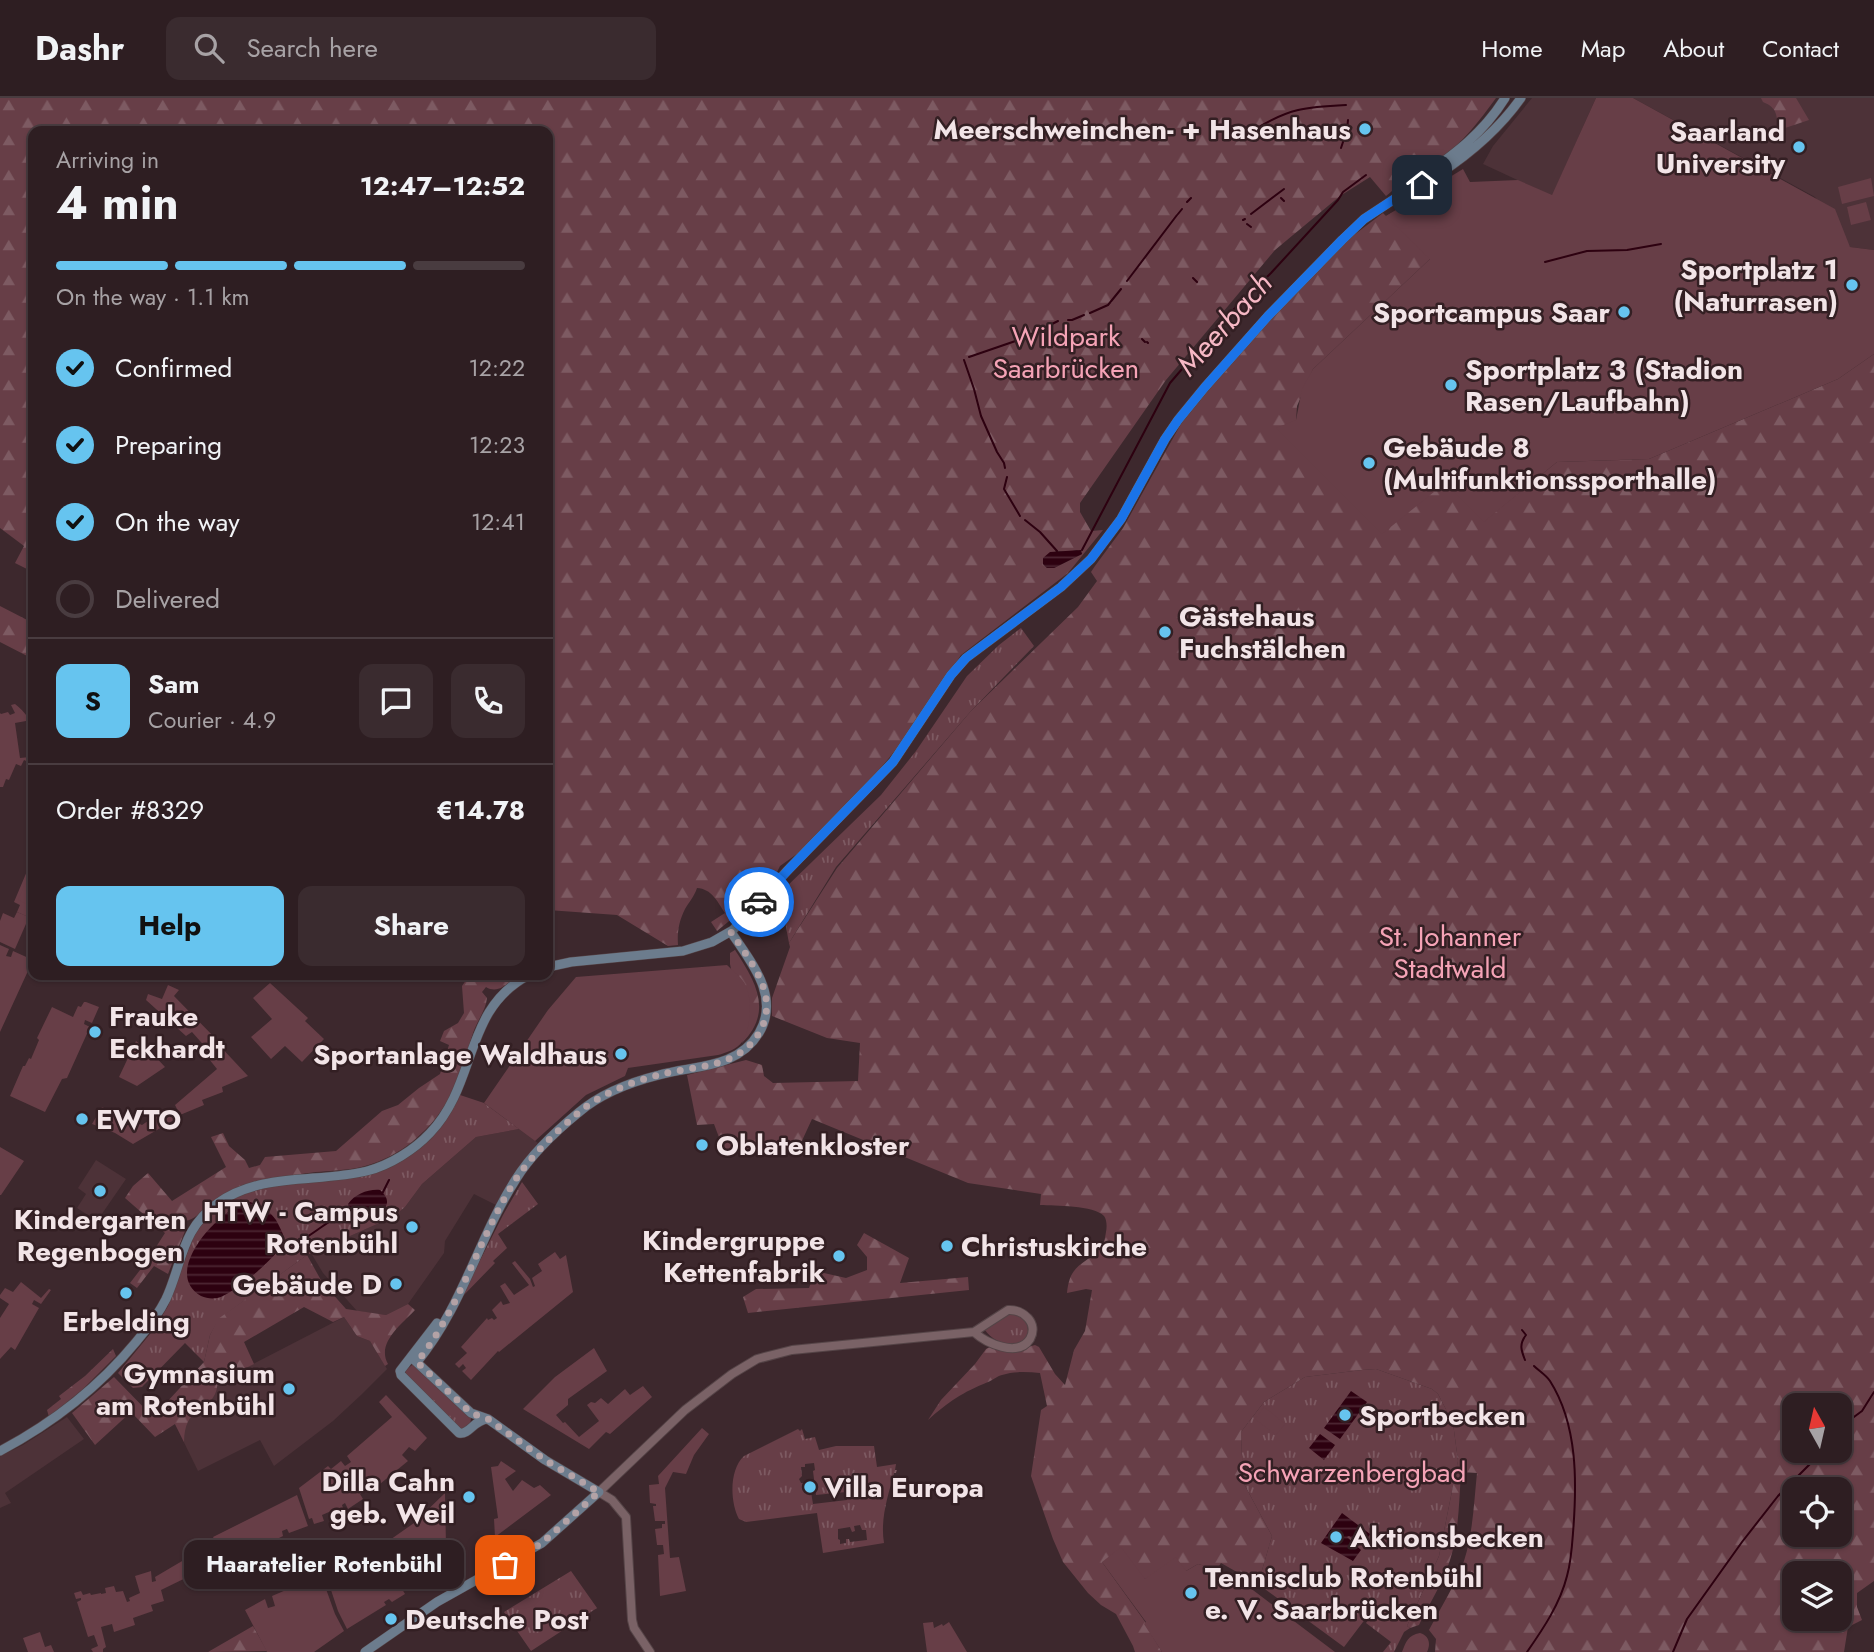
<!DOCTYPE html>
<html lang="en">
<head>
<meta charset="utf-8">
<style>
	:root { --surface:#2e1e22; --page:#3a2b2f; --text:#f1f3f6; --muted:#a7a2a5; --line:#493c40; --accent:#66c4ef }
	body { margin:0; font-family:Jost,sans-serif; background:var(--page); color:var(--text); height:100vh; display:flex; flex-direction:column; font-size:26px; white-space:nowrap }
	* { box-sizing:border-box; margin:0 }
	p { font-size:23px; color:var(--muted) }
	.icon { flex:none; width:38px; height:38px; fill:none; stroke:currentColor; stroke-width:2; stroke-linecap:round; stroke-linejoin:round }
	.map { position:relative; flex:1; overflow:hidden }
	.details { position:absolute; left:28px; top:28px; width:525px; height:854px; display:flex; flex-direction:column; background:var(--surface); border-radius:14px; box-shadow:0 2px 5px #0004,0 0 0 2px var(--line) }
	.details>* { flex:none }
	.needle { width:46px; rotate:352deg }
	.controls { position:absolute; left:1782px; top:1295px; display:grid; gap:14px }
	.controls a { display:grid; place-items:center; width:70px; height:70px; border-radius:14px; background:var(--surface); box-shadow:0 2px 5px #0004,0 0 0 2px var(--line); font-size:35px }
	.pin { position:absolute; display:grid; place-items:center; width:60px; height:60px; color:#fff; margin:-30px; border-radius:14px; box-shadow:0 4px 10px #0006 }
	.courier { position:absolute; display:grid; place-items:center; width:70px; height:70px; margin:-35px; border:5px solid #1a73e8; border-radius:50%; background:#fff; color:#222; box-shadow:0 2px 9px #0007 }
	.bubble { position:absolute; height:49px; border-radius:14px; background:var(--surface); box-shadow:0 2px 5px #0004,0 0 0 2px var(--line); font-size:23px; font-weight:700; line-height:49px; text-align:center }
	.headline em { font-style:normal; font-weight:700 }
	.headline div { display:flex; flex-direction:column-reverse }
	.headline { display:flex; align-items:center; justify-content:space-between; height:119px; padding:0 28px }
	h1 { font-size:46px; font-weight:700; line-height:52px }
	.bar { display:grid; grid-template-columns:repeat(4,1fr); gap:10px 7px; align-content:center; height:84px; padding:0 28px }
	.bar i { height:9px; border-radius:5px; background:var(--line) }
	.bar .on { background:var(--accent) }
	.bar p { grid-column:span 4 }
	.line { display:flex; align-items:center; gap:18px; padding:0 28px; border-top:2px solid var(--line) }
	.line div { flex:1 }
	.round { display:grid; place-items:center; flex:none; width:74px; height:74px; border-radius:14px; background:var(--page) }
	ol { padding:0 28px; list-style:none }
	li { display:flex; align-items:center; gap:21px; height:77px }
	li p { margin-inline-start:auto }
	li .icon { padding:7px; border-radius:50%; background:var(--accent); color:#111; stroke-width:4 }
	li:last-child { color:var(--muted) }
	li i { width:38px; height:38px; border:4px solid var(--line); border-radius:50% }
	.action { display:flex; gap:14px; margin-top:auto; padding:14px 28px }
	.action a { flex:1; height:80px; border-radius:14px; background:var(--accent); color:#111; font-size:28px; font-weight:700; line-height:80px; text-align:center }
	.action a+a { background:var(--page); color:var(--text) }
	header { display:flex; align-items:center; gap:42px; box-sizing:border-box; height:98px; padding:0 35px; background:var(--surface); border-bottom:2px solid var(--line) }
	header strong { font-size:33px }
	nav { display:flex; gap:38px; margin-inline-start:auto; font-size:24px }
	.search { width:490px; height:63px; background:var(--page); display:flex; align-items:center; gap:18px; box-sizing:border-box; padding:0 24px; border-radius:14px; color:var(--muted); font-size:26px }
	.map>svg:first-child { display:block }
	.built { fill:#4d3238 }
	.grass { fill:url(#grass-tufts); fill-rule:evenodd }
	.forest { fill:url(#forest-firs); fill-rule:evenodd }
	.garden { fill:#673e47 }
	.water { fill:url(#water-rules) }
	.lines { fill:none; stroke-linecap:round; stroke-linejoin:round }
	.stream { stroke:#2d0110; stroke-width:2 }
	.tertiary-casing { stroke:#554447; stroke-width:10 }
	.secondary-casing { stroke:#554447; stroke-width:10 }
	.tertiary { stroke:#7a6266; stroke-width:8 }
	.secondary { stroke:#6c7c8d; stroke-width:9 }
	.done { stroke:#b3a2a6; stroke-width:7; stroke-dasharray:0 12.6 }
	.route { stroke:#1a73e8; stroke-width:9 }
	.poi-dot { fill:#66c4ef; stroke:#331f23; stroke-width:2.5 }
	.labels { text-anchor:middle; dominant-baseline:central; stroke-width:5; stroke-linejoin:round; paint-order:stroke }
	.poi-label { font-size:28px; font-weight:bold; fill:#f2e4e7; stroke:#331f23; text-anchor:start }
	.park-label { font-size:28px; fill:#f5a3b6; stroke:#331f23 }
	.water-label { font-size:30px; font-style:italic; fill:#f7b8c5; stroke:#331f23 }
</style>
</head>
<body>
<header>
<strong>Dashr</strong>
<div class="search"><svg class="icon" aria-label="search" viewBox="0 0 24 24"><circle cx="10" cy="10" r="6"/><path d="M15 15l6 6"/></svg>Search here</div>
<nav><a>Home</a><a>Map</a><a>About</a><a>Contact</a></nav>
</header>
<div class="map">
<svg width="1874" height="1554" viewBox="0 0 1874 1554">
	<defs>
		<pattern id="grass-tufts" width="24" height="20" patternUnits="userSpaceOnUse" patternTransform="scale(1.75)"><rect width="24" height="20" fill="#673e47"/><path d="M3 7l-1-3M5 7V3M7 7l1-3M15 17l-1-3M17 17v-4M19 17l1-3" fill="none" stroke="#7d5a62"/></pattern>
		<pattern id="forest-firs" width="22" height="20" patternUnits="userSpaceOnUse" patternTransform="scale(1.75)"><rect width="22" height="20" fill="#673e47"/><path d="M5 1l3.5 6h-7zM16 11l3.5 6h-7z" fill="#7d5a62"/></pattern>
		<pattern id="water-rules" width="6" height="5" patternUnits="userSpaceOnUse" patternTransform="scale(1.75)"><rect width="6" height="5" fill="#2d0110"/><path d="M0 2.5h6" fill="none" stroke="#4c2633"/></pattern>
	</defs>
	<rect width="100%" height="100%" fill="#3d282d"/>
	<!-- built -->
	<path class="built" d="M 1532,0 L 1596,0 L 1552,98 L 1483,66 L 1493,48 Z
		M 1633,0 L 1874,0 L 1874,152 L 1850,149 L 1815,99 Z
		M 519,1031 L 538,1045 L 513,1077 L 496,1107 L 474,1096 L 445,1143 L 444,1155 L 408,1206 L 386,1217 L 357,1213 L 323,1175 L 311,1155 L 393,1119 L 405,1109 L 422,1086 L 476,1039 Z
		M 96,1062 L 126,1081 L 97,1123 L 77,1110 L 86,1096 L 78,1090 Z
		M 344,1219 L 357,1238 L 370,1243 L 387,1271 L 361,1297 L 333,1323 L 274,1368 L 260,1342 L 198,1373 L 175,1326 L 218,1284 Z
		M 67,1319 L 84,1341 L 5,1395 L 11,1405 L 0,1410 L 0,1358 L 23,1347 Z"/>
	<!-- grass -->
	<path class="grass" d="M 1021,530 L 1034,548 L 971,613 L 836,769 L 789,845 L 780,797 L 782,793 L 881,697 L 916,653 L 967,578 L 999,547 Z
		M 33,759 L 33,821 L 17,814 L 20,807 L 14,804 Z
		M 460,997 L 484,1005 L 519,1031 L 476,1039 L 422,1086 L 405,1109 L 393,1119 L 307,1157 L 219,1221 L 210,1237 L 204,1264 L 185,1245 L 142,1289 L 133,1290 L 118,1275 L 155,1230 L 168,1208 L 194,1137 L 212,1114 L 225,1104 L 259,1090 L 354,1079 L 409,1057 Z
		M 522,1084 L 538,1106 L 498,1136 L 507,1150 L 493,1163 L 495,1165 L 461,1200 L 503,1117 Z
		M 1010,1215 C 1023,1217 1029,1223 1028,1238 C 1017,1254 994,1245 985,1232 Z
		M 412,1267 L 415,1267 L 471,1320 L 470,1328 L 461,1332 L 405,1277 L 406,1272 Z
		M 1376,1271 L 1432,1291 L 1438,1296 L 1453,1325 L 1458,1363 L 1439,1458 L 1407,1528 L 1410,1530 L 1404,1534 L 1394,1554 L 1383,1554 L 1391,1544 L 1366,1525 L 1368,1522 L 1366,1520 L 1344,1549 L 1258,1486 L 1272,1438 L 1243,1384 L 1241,1334 L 1264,1304 L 1305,1279 L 1362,1272 Z
		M 798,1331 L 800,1333 L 802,1331 L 805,1341 L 815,1339 L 819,1352 L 836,1348 L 874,1348 L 877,1369 L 896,1366 L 895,1372 L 897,1372 L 896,1375 L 894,1375 C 888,1398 880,1421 884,1445 L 823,1455 L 817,1415 L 746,1424 L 739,1421 C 730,1404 729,1372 744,1358 ZM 814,1365 L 815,1372 L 813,1373 L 816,1397 L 846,1394 L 847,1402 L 813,1406 L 811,1394 L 805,1395 L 803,1385 L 801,1385 L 799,1381 L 802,1378 L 801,1369 L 805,1369 L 805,1366 ZM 860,1427 L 862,1432 L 866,1432 L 867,1442 L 850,1444 L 849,1441 L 846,1441 L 846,1445 L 840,1446 L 840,1442 L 838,1441 L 838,1431 L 850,1429 L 852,1434 L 855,1433 L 854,1428 Z
		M 571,1473 L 597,1510 L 531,1553 L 504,1514 Z
		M 1420,1535 C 1429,1538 1431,1545 1427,1554 L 1402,1554 C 1406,1544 1408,1537 1420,1535 Z"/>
	<!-- forest -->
	<path class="forest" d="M 0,0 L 1496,0 C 1480,22 1462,46 1439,61 C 1430,66 1419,68 1409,76 C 1400,83 1396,91 1386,98 L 1370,79 L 1340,98 L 1275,152 L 1166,282 L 1080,405 L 1080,414 L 1091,433 L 1103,432 L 1068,475 L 961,557 L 902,644 L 875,677 L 801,753 L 780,768 L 774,780 L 745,810 L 717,833 L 711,824 L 725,815 C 717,803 712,791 697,790 C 694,799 689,804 685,811 C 679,823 677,834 678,847 L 668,848 L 617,817 L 548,812 L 548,33 L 33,33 L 33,474 L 15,465 L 24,448 L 0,430 ZM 1077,452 L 1082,456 L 1054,470 L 1047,470 L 1043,466 L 1056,453 L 1068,454 Z
		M 1761,0 L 1796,0 L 1809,22 L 1779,32 C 1776,17 1778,10 1763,4 Z
		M 1396,113 L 1452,130 L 1430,161 L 1313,271 L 1297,308 L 1296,322 L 1446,385 L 1484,423 L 1557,364 L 1649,361 L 1838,281 L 1874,256 L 1874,1483 L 1857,1495 L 1857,1509 L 1862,1522 L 1848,1529 L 1844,1554 L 1435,1554 L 1436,1541 L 1429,1532 C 1441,1509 1455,1487 1464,1463 C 1473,1435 1474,1404 1477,1375 L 1461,1374 C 1459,1403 1459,1435 1450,1462 C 1443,1485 1429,1506 1419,1527 L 1410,1530 L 1407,1528 L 1439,1458 L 1458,1363 L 1453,1325 L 1438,1296 L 1432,1291 L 1376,1271 L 1362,1272 L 1305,1279 L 1264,1304 L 1241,1334 L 1243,1384 L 1272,1438 L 1258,1486 L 1221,1465 L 1217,1471 L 1198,1466 L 1186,1473 L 1145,1481 L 1102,1464 L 1146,1525 L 1145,1526 L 1162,1554 L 1135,1554 L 1133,1548 L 1116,1516 L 1101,1507 L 1088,1495 L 1063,1464 L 1053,1441 L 1031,1378 L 1041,1312 L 1047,1308 L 1040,1275 C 1028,1274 1015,1273 1002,1277 C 997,1278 993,1282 988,1284 C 963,1294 948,1304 928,1322 L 941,1302 L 975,1266 L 986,1251 L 990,1249 L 1010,1254 L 1035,1247 L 1039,1249 L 1055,1276 L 1065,1287 L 1074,1252 L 1085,1233 L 1092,1192 L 1086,1191 L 1067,1195 C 1070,1164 1085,1168 1101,1149 C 1105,1144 1105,1139 1106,1134 C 1107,1129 1107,1122 1104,1118 C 1094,1107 1055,1108 1040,1107 L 1041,1096 L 968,1085 L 812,1021 L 800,1047 C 774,1043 751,1050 726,1058 L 714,1026 L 697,1027 L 687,977 L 746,962 L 762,967 L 764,978 L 773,985 L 858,983 L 860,945 L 827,940 L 772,918 L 772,900 L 790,849 L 789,845 L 837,770 L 971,613 L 1078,509 L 1097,483 L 1091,474 L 1095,468 L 1123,430 L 1182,324 L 1208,291 L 1265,226 L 1327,162 L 1354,137 L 1383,115 L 1386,118 ZM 1794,1307 L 1839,1307 L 1839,1353 L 1794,1353 ZM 1794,1391 L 1839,1391 L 1839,1437 L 1794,1437 ZM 1794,1475 L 1839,1475 L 1839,1521 L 1794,1521 Z
		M 0,508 L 33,525 L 33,561 L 0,544 Z
		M 735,852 C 755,883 774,913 742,945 L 744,934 L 730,866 L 730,855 Z
		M 468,877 L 520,877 C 508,884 499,897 486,889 L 482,894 L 487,900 C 486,912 477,923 473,935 C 458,981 452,1011 412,1044 C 398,1055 383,1063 365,1068 C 340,1075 311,1071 287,1080 C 260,1090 232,1098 207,1110 C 199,1114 195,1122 185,1123 L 182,1126 L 185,1133 L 168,1176 L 154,1168 L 137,1190 L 130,1185 L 147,1163 L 165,1135 L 125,1100 L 133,1088 L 148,1075 L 172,1103 L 226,1069 L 211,1039 L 223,1035 L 229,1048 L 245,1062 L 249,1070 L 260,1067 L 265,1059 L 336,1053 L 382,1013 L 398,1007 L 419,990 L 440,976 L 449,947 L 440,943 L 444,933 L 458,925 L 464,915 L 462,888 L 469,878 Z
		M 864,1135 L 909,1160 L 900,1185 L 968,1179 L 969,1192 L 748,1215 L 743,1199 L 756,1191 L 809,1190 L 815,1173 L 846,1180 L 867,1172 L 867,1159 L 857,1147 Z
		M 307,1157 L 322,1184 L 346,1211 L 386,1217 L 408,1206 L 415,1212 C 402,1226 376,1245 388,1266 L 385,1268 L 370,1243 L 357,1238 L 344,1219 L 333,1224 L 304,1209 L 244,1244 L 254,1266 L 218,1284 C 217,1288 217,1292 215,1296 C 204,1318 185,1308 184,1344 L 175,1326 L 155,1339 L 131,1314 L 95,1347 L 72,1315 L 114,1279 L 153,1319 L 204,1264 L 210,1237 L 218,1221 Z
		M 113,1251 L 116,1258 L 83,1291 L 49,1319 L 47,1312 L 61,1301 L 59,1298 L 85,1278 Z
		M 1310,1451 L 1335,1469 L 1330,1479 L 1346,1485 L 1346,1492 L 1325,1489 L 1321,1497 L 1303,1490 Z
		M 253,1528 L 267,1553 L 208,1554 Z"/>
	<!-- garden -->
	<path class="garden" d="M 1596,0 L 1633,0 L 1835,111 L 1850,149 L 1874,152 L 1874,256 L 1838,281 L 1649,361 L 1557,364 L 1484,424 L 1445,385 L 1382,436 L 1276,330 L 1296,322 L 1302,291 L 1313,271 L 1430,161 L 1386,118 L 1463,71 L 1470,84 L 1518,82 L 1552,97 Z
		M 1871,80 L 1874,98 L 1842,106 L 1838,89 Z
		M 1866,104 L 1871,122 L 1851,127 L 1847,109 Z
		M 15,606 C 25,614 33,623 33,637 L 27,638 L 26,623 L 15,625 L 20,660 L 30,659 L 30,654 L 33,654 L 33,666 L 24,662 L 21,668 L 16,666 L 9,682 L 6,681 L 3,689 L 0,689 L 0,615 L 1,616 L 8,614 L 10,617 L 15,615 L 11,607 Z
		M 30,775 L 33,776 L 33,809 L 18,802 Z
		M 17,814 L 29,819 L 15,851 L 0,844 L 0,823 L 3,815 L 14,820 Z
		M 0,847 L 9,851 L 6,858 L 11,859 L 13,853 L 33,862 L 0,934 Z
		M 727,867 C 733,873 743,880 746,888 C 752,901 751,932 742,944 C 737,951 726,955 718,957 L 628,970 L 625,978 L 586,997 L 535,1043 L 484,1005 L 548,912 L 576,879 Z
		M 270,885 L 308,920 L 305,923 L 324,941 L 302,964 L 285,948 L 271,961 L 251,939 L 272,921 L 253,900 Z
		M 168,887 L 179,892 L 174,898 L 219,944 L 218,946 L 248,978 L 222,989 L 223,994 L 202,1002 L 204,1007 L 180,1017 L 175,1007 L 217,971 L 205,956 L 208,952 L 192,934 L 186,938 L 146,902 L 148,896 L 162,901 Z
		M 84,904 L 86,904 L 99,909 L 92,925 L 85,922 L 84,926 L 90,929 L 67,980 L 62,981 L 45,1014 L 10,998 L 23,968 L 25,968 L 29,960 L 31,961 L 39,942 L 37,940 L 52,909 L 73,919 L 78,908 L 81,909 Z
		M 136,943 L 142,948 L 141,953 L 148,959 L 152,955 L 165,969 L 137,988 L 119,979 Z
		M 102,1009 L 142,1027 L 167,1010 L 174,1022 L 133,1046 L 115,1035 L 92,1026 Z
		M 0,1049 L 24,1063 L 1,1097 L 0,1097 Z
		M 555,1154 L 560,1161 L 566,1157 L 573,1194 L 499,1254 L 498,1253 L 471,1282 L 462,1273 L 466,1270 L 463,1266 L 459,1270 L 455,1266 L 467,1255 L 461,1249 L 487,1220 L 488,1222 L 492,1220 L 494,1222 L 497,1220 L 492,1212 L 501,1203 L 503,1207 L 510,1205 L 500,1188 L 505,1185 L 514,1197 L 529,1187 L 512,1165 L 515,1163 L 530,1181 L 533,1189 L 535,1188 L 532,1180 L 542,1173 L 538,1166 Z
		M 21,1184 L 41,1200 L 49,1191 L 51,1192 L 41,1206 L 34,1202 L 32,1206 L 39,1210 L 15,1252 L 11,1249 L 0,1261 L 0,1220 L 9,1206 L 0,1200 L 0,1197 L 5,1190 L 13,1194 Z
		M 594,1250 L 607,1273 L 568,1301 L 568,1307 L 556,1317 L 563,1325 L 565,1324 L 579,1339 L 599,1323 L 587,1307 L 591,1304 L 595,1305 L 601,1300 L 608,1306 L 625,1291 L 630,1297 L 643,1288 L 652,1299 L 610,1336 L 606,1334 L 589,1351 L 523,1311 L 555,1279 Z
		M 386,1297 L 427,1340 L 415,1353 L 409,1349 L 402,1357 L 408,1363 L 369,1395 L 366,1391 L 360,1396 L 363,1401 L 348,1411 L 345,1405 L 342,1407 L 344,1413 L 331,1420 L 329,1414 L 322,1417 L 324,1423 L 314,1426 L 312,1420 L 309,1421 L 299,1390 L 328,1368 L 331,1371 L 341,1363 L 345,1368 L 351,1364 L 347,1358 L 392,1319 L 379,1304 Z
		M 1264,1309 L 1285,1326 L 1276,1337 L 1255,1321 Z
		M 702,1330 L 709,1336 L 694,1357 L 686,1376 L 673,1374 L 665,1390 L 670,1460 L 679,1459 L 686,1493 L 660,1498 L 658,1457 L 664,1456 L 663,1447 L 657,1447 L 655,1431 L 662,1430 L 662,1426 L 665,1426 L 665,1423 L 655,1423 L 653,1408 L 656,1408 L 656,1406 L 650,1405 L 649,1387 L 659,1386 L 658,1378 Z
		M 501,1363 L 516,1373 L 505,1381 L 513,1393 L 522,1382 L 534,1390 L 540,1387 L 551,1397 L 495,1439 L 494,1421 L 498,1420 L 491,1369 L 498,1368 Z
		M 445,1395 L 446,1448 L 396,1481 L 405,1496 L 392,1504 L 389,1501 L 384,1504 L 386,1507 L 347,1531 L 338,1513 L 330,1489 L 382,1462 L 377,1451 L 414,1425 Z
		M 297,1397 L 308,1428 L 289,1435 L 287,1431 L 282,1433 L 283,1438 L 227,1466 L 234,1480 L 212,1492 L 202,1472 L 161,1492 L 164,1503 L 151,1507 L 153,1513 L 133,1520 L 135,1527 L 114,1534 L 112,1526 L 101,1529 L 106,1549 L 103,1551 L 103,1554 L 93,1554 L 91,1551 L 98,1548 L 94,1537 L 88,1539 L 77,1504 L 81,1502 L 81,1500 L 76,1501 L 74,1495 L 81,1493 L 83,1497 L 90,1495 L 91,1497 L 101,1495 L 101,1496 L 106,1495 L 105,1490 L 114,1488 L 116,1494 L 123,1493 L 127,1504 L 130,1503 L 129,1500 L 140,1495 L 135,1478 L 151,1473 L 152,1484 L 156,1483 L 155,1479 L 194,1456 L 202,1471 L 224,1461 L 213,1439 Z
		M 1121,1449 L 1145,1481 L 1176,1459 L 1186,1473 L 1198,1466 L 1217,1471 L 1243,1488 L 1245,1486 L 1335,1554 L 1162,1554 L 1144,1526 L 1146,1524 L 1102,1464 Z
		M 321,1477 L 335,1516 L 344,1533 L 314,1554 L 267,1554 L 245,1512 L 265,1501 L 268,1510 L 275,1508 L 272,1498 Z
		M 933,1524 L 934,1530 L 942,1526 L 943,1528 L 949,1524 L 967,1554 L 927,1554 L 923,1525 Z
		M 40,1534 L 45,1549 L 51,1547 L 54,1554 L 28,1554 L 23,1540 Z"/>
	<!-- water -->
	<path class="water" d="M 1081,452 L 1082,456 L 1054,470 L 1047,470 L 1043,466 L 1043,460 L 1050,454 Z
		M 380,1092 C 402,1111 367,1124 350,1116 L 348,1106 C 355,1096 368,1091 380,1092 Z
		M 250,1104 C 261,1107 269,1112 276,1122 C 279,1128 284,1136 284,1142 C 282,1156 231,1198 217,1200 C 211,1201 206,1200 201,1198 C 162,1176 214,1118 240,1107 C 241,1106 249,1105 250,1104 Z
		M 1351,1293 L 1367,1304 L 1340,1341 L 1324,1330 Z
		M 1320,1336 L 1335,1347 L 1324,1362 L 1309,1350 Z
		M 1342,1415 L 1370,1436 L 1367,1442 L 1362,1442 L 1359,1446 L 1349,1438 L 1347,1439 L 1361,1452 L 1353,1463 L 1321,1445 Z"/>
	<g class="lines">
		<!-- stream -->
		<path class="stream" d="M 1254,32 C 1289,10 1306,9 1346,7
			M 1341,50 L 1347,32 L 1348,22
			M 1281,100 L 1284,103
			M 1187,104 L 1191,100
			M 1178,116 L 1182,111
			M 1251,116 L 1284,91
			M 1243,122 L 1245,121
			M 1247,126 L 1251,129
			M 1545,164 L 1587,153 L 1627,152 L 1661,146
			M 1193,180 L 1197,184
			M 1127,183 L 1177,117
			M 1090,215 L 1108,207 L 1121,191
			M 1068,222 L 1072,222 L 1084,217
			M 1142,241 L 1145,244
			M 1147,244 L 1148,245
			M 969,259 L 1024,240 L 1058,223
			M 964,262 L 974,291 L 981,318 L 997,354 L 1004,365 L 1005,370
			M 1007,379 L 1004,391 L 1020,418
			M 1025,422 L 1040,434 L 1057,453
			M 1082,452 L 1170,285 L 1231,214 L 1271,175 L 1338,102 L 1343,94 L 1366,77
			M 382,1096 L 389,1082
			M 307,1139 C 321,1130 334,1119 349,1112
			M 284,1143 L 297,1143
			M 1522,1232 L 1526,1237 C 1519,1246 1521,1252 1525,1262
			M 1839,1330 L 1862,1313 L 1874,1294
			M 1527,1554 C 1543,1531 1560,1506 1567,1478 C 1571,1464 1572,1449 1573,1435 C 1577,1385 1578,1327 1550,1283 C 1546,1277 1539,1273 1534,1268
			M 1673,1554 L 1687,1521 L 1742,1444 L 1778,1398 L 1823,1353"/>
		<defs>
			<path id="tertiary" d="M 650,1554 L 634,1530 L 632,1522 L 626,1419 L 612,1402 L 599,1394 L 685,1312 L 732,1276 L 757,1261 L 792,1252 L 974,1234 L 1008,1212 C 1023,1211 1039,1225 1030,1241 C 1018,1260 986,1245 974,1234"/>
			<path id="secondary" d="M 1410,91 C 1421,89 1430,82 1439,76 C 1471,55 1499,31 1521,0
				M 548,869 L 571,864 L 683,853 L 712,844 L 733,832 L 787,773 L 893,664 L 951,577 L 966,560 L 1061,489 L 1091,461 L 1121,421 L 1165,341 L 1178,322 L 1205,289 L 1268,218 L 1342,142 L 1364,121 L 1408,92 L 1411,87 C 1448,60 1480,40 1505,0
				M 437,1225 L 400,1273 L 401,1277 L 459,1335 C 470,1337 473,1322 488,1321
				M 417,1264 C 462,1210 479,1139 516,1081 C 531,1057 556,1033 578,1015 C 600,996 631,984 659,977 C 695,967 737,971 759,935 C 781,898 750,863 731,834
				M 0,1353 C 53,1325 98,1290 136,1244 C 147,1231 158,1217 166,1201 C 183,1164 181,1131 218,1105 C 262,1074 318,1085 367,1073 C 390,1067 414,1052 430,1035 C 478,985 463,911 529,877
				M 365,1554 L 437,1504 L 542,1445 L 599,1394 L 545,1362 L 488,1321 L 471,1315 L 411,1259"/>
		</defs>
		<!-- tertiary casing -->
		<use href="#tertiary" class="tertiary-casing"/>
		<!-- secondary casing -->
		<use href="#secondary" class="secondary-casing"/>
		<!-- tertiary -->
		<use href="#tertiary" class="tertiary"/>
		<!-- secondary -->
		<use href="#secondary" class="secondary"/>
	</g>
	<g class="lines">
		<!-- done -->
		<path class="done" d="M 505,1467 L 542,1445 L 599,1394 L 545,1362 L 488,1321 L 471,1315 L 417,1264 C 461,1209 479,1139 516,1081 C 531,1058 557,1033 578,1015 C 600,996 631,984 659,977 C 695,967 737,971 759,935 C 781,898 750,863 731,834 L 759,804"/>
		<!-- route -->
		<path class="route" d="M 759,804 L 790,770 L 893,664 L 951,577 L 966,560 L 1061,489 L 1091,461 L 1121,421 L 1165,341 L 1178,322 L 1205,289 L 1268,218 L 1342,142 L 1364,121 L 1408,92 L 1422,87"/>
	</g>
	<!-- markers -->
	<g class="poi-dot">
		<circle cx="1365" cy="31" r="7"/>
		<circle cx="1799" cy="49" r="7"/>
		<circle cx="1852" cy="187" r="7"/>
		<circle cx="1624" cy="214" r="7"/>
		<circle cx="1451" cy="287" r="7"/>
		<circle cx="1369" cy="365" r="7"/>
		<circle cx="1165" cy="534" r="7"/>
		<circle cx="95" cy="934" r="7"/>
		<circle cx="621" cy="956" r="7"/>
		<circle cx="82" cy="1021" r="7"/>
		<circle cx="702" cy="1047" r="7"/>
		<circle cx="100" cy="1093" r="7"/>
		<circle cx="412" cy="1129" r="7"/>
		<circle cx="947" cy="1148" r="7"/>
		<circle cx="839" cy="1158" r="7"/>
		<circle cx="396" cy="1186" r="7"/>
		<circle cx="126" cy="1195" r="7"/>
		<circle cx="289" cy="1291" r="7"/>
		<circle cx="1345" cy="1317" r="7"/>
		<circle cx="810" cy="1389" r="7"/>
		<circle cx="469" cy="1399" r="7"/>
		<circle cx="1336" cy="1439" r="7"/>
		<circle cx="1191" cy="1495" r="7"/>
		<circle cx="391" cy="1521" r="7"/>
	</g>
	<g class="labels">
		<!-- poi labels -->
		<g class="poi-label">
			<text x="1351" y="31" text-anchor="end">Meerschweinchen- + Hasenhaus</text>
			<text x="1785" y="33" text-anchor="end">Saarland<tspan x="1785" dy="32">University</tspan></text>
			<text x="1838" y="171" text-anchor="end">Sportplatz 1<tspan x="1838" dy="32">(Naturrasen)</tspan></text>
			<text x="1610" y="214" text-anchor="end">Sportcampus Saar</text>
			<text x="1465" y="271">Sportplatz 3 (Stadion<tspan x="1465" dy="32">Rasen/Laufbahn)</tspan></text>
			<text x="1383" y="349">Gebäude 8<tspan x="1383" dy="32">(Multifunktionssporthalle)</tspan></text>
			<text x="1179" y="518">Gästehaus<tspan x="1179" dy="32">Fuchstälchen</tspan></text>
			<text x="109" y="918">Frauke<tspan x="109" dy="32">Eckhardt</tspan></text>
			<text x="607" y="956" text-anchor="end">Sportanlage Waldhaus</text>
			<text x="96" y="1021">EWTO</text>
			<text x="716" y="1047">Oblatenkloster</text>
			<text x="398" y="1113" text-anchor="end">HTW - Campus<tspan x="398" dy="32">Rotenbühl</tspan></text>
			<text x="100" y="1121" text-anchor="middle">Kindergarten<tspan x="100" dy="32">Regenbogen</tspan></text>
			<text x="825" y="1142" text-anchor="end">Kindergruppe<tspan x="825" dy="32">Kettenfabrik</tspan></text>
			<text x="961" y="1148">Christuskirche</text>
			<text x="382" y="1186" text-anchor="end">Gebäude D</text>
			<text x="126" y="1223" text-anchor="middle">Erbelding</text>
			<text x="275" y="1275" text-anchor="end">Gymnasium<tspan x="275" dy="32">am Rotenbühl</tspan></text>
			<text x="1359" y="1317">Sportbecken</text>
			<text x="455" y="1383" text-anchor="end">Dilla Cahn<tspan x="455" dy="32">geb. Weil</tspan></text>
			<text x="824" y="1389">Villa Europa</text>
			<text x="1350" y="1439">Aktionsbecken</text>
			<text x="1205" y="1479">Tennisclub Rotenbühl<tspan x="1205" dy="32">e. V. Saarbrücken</tspan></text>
			<text x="405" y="1521">Deutsche Post</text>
		</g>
		<!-- park labels -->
		<g class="park-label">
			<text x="1066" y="238">Wildpark<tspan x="1066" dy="32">Saarbrücken</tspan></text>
			<text x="1450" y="838">St. Johanner<tspan x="1450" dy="32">Stadtwald</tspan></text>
			<text x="1352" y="1374">Schwarzenbergbad</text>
		</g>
		<!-- water labels -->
		<g class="water-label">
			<text transform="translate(1224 226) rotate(-48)">Meerbach</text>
		</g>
	</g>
</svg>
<div class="controls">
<a><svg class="needle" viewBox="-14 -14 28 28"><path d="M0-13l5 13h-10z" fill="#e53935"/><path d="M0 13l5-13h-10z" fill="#a7a2a5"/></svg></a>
<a><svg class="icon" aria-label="locate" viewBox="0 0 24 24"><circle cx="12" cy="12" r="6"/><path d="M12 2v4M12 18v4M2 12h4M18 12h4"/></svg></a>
<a><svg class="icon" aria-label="layers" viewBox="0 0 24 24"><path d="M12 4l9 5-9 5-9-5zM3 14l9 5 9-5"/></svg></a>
</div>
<div class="pin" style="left:505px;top:1467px;background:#ea580c"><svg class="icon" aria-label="bag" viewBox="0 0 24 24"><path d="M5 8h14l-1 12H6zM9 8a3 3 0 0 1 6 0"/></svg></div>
<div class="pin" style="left:1422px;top:87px;background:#1f2937"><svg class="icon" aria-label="home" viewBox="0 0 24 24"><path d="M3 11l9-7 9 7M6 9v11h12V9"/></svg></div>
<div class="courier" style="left:759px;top:804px"><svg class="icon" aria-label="car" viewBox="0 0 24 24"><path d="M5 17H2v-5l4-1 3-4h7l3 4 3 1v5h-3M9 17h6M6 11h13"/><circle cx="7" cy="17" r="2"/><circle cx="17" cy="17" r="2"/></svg></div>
<div class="bubble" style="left:184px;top:1442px;width:280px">Haaratelier Rotenbühl</div>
<section class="details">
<div class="headline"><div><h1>4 min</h1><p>Arriving in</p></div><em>12:47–12:52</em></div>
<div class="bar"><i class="on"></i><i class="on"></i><i class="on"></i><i></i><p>On the way · 1.1 km</p></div>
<ol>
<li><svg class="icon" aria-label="check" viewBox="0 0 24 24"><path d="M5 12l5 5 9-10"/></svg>Confirmed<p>12:22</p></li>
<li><svg class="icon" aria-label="check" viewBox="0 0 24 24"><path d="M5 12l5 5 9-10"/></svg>Preparing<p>12:23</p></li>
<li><svg class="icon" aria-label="check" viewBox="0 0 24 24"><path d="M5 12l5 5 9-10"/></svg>On the way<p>12:41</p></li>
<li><i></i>Delivered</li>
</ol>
<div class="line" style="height:126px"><b class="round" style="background:var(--accent);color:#111">S</b><div><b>Sam</b><p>Courier · 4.9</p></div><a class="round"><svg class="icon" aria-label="chat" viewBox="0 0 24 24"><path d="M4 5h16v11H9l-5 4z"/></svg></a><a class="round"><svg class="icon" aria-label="phone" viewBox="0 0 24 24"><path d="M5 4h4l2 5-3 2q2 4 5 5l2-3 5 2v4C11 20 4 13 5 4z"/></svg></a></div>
<div class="line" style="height:91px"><div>Order #8329</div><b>€14.78</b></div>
<div class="action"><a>Help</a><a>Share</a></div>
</section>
</div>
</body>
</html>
